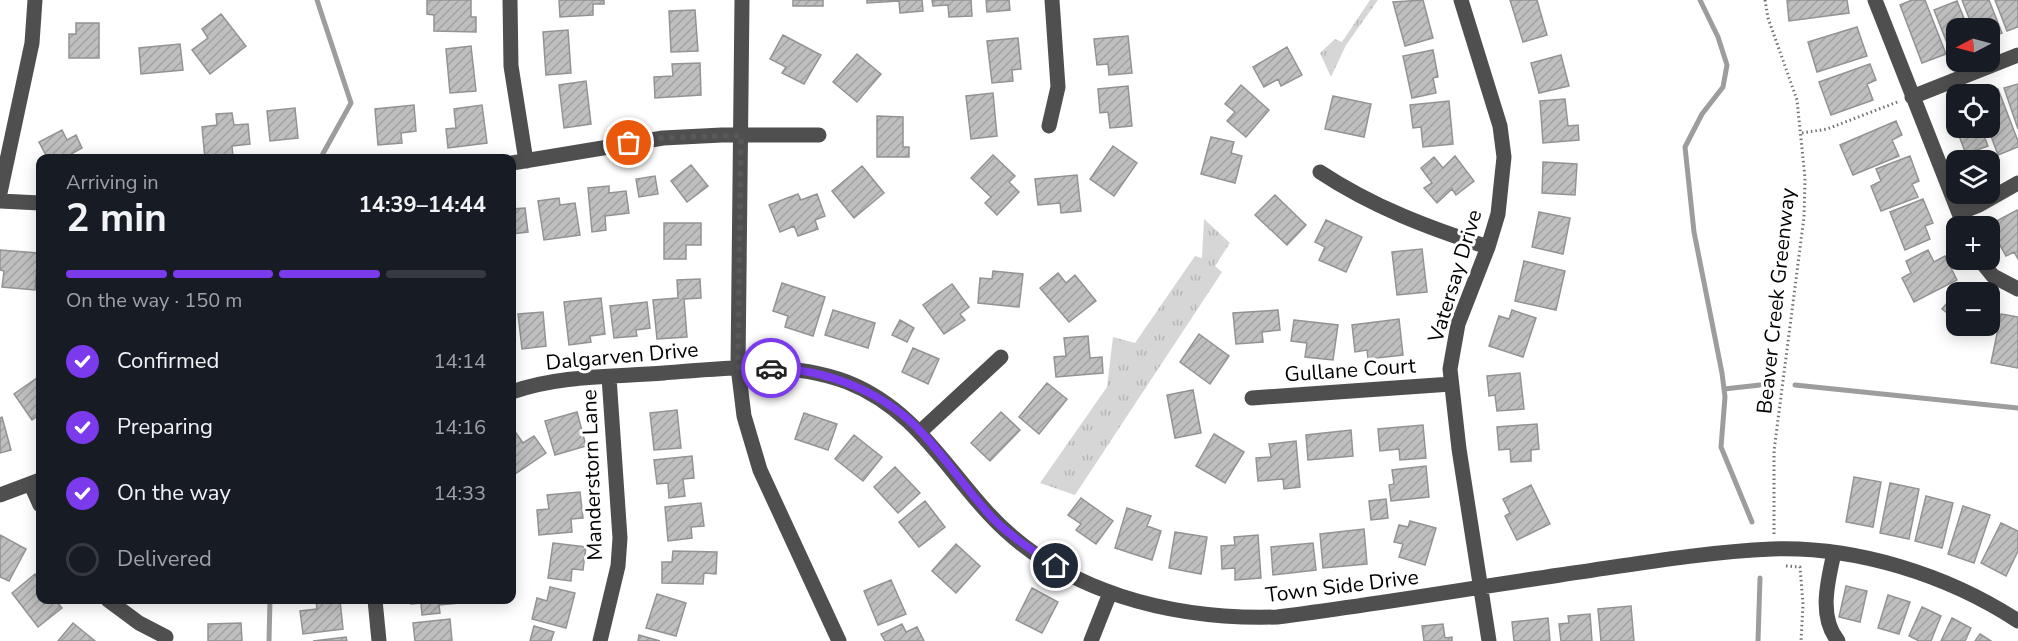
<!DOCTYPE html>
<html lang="en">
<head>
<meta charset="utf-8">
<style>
	:root { --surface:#171b24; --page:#242831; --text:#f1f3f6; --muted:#9ea1a6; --line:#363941; --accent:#7c3aed }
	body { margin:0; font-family:"Nunito Sans",sans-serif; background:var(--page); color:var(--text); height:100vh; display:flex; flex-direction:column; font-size:22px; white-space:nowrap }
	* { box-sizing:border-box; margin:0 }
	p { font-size:20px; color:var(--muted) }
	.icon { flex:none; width:33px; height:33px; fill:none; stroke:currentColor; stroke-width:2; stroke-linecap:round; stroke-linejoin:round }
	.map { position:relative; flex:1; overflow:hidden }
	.drawer { position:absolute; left:36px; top:154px; width:480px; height:450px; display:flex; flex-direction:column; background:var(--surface); border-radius:12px; box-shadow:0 3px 15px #0003 }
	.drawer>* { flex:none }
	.needle { width:39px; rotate:264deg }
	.fabs { position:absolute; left:1946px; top:18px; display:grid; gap:12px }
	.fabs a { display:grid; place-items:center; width:54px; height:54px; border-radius:12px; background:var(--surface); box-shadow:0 3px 15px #0003; font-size:30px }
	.pin { position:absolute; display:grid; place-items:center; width:51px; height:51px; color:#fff; margin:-26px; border:3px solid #fff; border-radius:50%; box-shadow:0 2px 6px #0007 }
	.courier { position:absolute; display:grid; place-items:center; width:60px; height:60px; margin:-30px; border:4px solid #7c3aed; border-radius:50%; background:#fff; color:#222; box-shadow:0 2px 8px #0007 }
	.headline em { font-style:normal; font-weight:700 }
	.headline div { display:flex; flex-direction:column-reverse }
	.headline { display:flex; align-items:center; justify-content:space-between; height:102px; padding:0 30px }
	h1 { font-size:39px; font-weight:700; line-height:45px }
	.bar { display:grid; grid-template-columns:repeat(4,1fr); gap:9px 6px; align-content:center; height:72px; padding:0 30px }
	.bar i { height:8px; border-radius:4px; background:var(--line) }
	.bar .selected { background:var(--accent) }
	.bar p { grid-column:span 4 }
	ol { padding:0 30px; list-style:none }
	li { display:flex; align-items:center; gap:18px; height:66px }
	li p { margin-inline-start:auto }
	li .icon { padding:6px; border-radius:50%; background:var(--accent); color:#fff; stroke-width:4 }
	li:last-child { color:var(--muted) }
	li i { width:33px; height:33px; border:3px solid var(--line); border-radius:50% }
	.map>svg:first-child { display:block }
	.grass { fill:url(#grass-tufts) }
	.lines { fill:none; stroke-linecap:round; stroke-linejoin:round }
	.stream { stroke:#9d9d9d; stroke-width:5 }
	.building { fill:url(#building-hatch); stroke:#939393; stroke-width:1.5 }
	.path { stroke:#717171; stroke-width:3; stroke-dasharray:1.5 3; stroke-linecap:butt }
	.minor { stroke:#4f4f4f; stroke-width:15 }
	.done { stroke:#595959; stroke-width:6; stroke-dasharray:0 10.8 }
	.route { stroke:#7c3aed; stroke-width:8 }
	.labels { text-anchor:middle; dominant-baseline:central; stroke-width:6; stroke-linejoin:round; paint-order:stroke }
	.street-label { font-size:21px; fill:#000; stroke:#fff }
</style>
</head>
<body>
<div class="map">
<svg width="2018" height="641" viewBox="0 0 2018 641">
	<defs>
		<pattern id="grass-tufts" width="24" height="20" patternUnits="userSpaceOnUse" patternTransform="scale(1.5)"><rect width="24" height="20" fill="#d6d6d6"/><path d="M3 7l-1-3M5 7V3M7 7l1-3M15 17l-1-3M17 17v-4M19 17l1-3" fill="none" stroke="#b6b6b6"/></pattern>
		<pattern id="building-hatch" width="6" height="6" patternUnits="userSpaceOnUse" patternTransform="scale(1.5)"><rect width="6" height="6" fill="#bfbfbf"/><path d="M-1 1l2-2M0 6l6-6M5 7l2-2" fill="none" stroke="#a2a2a2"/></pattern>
	</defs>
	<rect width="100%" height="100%" fill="#fff"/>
	<!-- grass -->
	<path class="grass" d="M 1370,0 L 1378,0 L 1346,45 L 1331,77 L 1320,53 L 1335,39 L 1342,42 Z
		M 1204,219 L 1230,243 L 1215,266 L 1222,272 L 1075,495 L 1040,483 L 1107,387 L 1113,337 L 1135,343 L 1195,256 L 1202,258 Z"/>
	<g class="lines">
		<!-- stream -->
		<path class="stream" d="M 317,0 L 351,103 L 320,159
			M 1700,0 L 1718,37 L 1727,65 L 1723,87 L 1702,114 L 1685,147 L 1694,232 L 1722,373 L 1725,397 L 1721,447 L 1752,522
			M 1795,385 L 2018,408
			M 1724,389 L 1760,385
			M 269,641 L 270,600
			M 1758,641 L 1760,578"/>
	</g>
	<!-- building -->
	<path class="building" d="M 427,0 L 471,0 L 471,17 L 476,17 L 476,32 L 434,31 L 434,15 L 427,14 Z
		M 559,0 L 604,0 L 604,4 L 593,4 L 593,15 L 560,17 Z
		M 793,0 L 823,0 L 823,6 L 793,6 Z
		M 867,0 L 922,0 L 923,11 L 900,13 L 899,1 L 867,3 Z
		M 932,0 L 971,0 L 972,16 L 949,17 L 948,5 L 933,6 Z
		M 986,0 L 1009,0 L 1010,10 L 987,12 Z
		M 1423,0 L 1433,38 L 1405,46 L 1393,2 Z
		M 1510,0 L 1537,0 L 1547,35 L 1523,42 Z
		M 1787,0 L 1847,0 L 1849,13 L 1789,21 Z
		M 1912,0 L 1925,0 L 1946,54 L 1922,63 L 1900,5 Z
		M 1962,0 L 1989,0 L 2002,33 L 1989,38 L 1989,28 L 1973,28 Z
		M 1995,0 L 2018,0 L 2018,27 L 2007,31 Z
		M 1957,1 L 1968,28 L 1956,28 L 1956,51 L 1951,53 L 1934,10 Z
		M 695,10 L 698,51 L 671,52 L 669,11 Z
		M 221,14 L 246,46 L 210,74 L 192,50 L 208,38 L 202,29 Z
		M 76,23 L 99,23 L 99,58 L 69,58 L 69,34 L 76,34 Z
		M 1857,27 L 1867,56 L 1817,72 L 1808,42 Z
		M 568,30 L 571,73 L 546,75 L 543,32 Z
		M 783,35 L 821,55 L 804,84 L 782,73 L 786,67 L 770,59 Z
		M 1128,36 L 1132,73 L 1109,75 L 1108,64 L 1097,65 L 1094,39 Z
		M 1018,38 L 1021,69 L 1012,70 L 1013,81 L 992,83 L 987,41 Z
		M 180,44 L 183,70 L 141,74 L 139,48 Z
		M 471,46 L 476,91 L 450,93 L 446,49 Z
		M 1287,47 L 1302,75 L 1281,86 L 1278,79 L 1264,87 L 1253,67 Z
		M 1433,50 L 1438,77 L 1433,78 L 1436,93 L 1412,98 L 1403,56 Z
		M 857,54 L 881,74 L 857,102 L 833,82 Z
		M 1561,55 L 1569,86 L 1539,93 L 1531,63 Z
		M 700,63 L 701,95 L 655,98 L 654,77 L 673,76 L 672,64 Z
		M 1870,64 L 1876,80 L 1867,84 L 1873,100 L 1831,115 L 1819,82 Z
		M 586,81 L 591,124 L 564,128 L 559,85 Z
		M 2018,84 L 2018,129 L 2004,88 Z
		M 1241,85 L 1269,110 L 1246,137 L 1227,121 L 1235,112 L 1225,104 Z
		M 1128,86 L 1132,126 L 1110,128 L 1108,112 L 1100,113 L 1098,89 Z
		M 1998,89 L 2018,141 L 2018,147 L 1998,155 L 1988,128 L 1989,94 L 1983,94 Z
		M 993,93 L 997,136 L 971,139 L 966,96 Z
		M 1333,96 L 1371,104 L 1364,137 L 1325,129 Z
		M 1565,99 L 1568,126 L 1578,125 L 1579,140 L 1543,143 L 1540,101 Z
		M 1449,101 L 1453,144 L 1423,147 L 1421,127 L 1413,128 L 1410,105 Z
		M 414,105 L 416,131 L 401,133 L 402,143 L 378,145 L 375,109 Z
		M 482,105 L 487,143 L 448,148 L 446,129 L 456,128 L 454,109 Z
		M 295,108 L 298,138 L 270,141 L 267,111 Z
		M 1956,108 L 1956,127 L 1950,110 Z
		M 232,113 L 234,125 L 248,124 L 250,144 L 232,146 L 233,157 L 205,159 L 202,127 L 217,125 L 216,114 Z
		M 877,116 L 903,117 L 903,147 L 909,147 L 909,157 L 877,157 Z
		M 1896,121 L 1902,135 L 1892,140 L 1899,156 L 1853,175 L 1840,145 Z
		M 1956,128 L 1981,128 L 1988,146 L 1966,154 Z
		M 62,130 L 67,140 L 76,135 L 82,148 L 71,154 L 74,159 L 48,159 L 39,142 Z
		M 1211,137 L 1234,142 L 1231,153 L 1242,156 L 1235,183 L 1201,174 Z
		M 1113,146 L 1137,163 L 1114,196 L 1090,179 Z
		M 993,155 L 1015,176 L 1009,182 L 1019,192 L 997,215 L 985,203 L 991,197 L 971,178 Z
		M 1455,156 L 1474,181 L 1456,195 L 1452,189 L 1437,203 L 1424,188 L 1432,183 L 1421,168 L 1434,157 L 1443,168 Z
		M 1910,156 L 1919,181 L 1912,184 L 1918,197 L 1881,211 L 1871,186 L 1881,181 L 1876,169 Z
		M 1543,162 L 1577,164 L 1575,195 L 1542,193 Z
		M 691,165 L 708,186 L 687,202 L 671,181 Z
		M 862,166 L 884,193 L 854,218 L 832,191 Z
		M 1077,175 L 1081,211 L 1061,213 L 1060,203 L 1038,205 L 1035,179 Z
		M 655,176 L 658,194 L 639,197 L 636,179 Z
		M 609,186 L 609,193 L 626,191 L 629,213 L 605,216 L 606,230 L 592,232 L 588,188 Z
		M 798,194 L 801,200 L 817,194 L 825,216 L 815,220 L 818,229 L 798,236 L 794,226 L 780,232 L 769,205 Z
		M 1275,195 L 1306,225 L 1287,245 L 1255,215 Z
		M 559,198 L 560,205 L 575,203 L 580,235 L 544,240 L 538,201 Z
		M 1923,199 L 1933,223 L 1925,226 L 1930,239 L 1905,250 L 1890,212 Z
		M 525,208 L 528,232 L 512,234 L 512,209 Z
		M 2017,210 L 2018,213 L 2018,259 L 2014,252 L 2006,256 L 1989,225 Z
		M 1539,212 L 1570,218 L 1563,254 L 1532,247 Z
		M 1326,220 L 1362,237 L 1346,272 L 1319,260 L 1325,247 L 1315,242 Z
		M 664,223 L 701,223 L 701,245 L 686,245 L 686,259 L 664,259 Z
		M 1422,249 L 1427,292 L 1397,295 L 1392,252 Z
		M 0,250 L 38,253 L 35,290 L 2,287 L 4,271 L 0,270 Z
		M 1928,250 L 1934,262 L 1945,256 L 1957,280 L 1914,302 L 1902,278 L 1911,273 L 1906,261 Z
		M 1524,261 L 1565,271 L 1556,310 L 1515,301 Z
		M 993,271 L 1023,274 L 1019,307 L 978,303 L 980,278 L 992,279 Z
		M 1058,273 L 1066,283 L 1075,275 L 1096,301 L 1069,322 L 1040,288 Z
		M 700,279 L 701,298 L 684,299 L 687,337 L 657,339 L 653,300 L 678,298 L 677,280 Z
		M 782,283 L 825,297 L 813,336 L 785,327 L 788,316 L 773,311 Z
		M 952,284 L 969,307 L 960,314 L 965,320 L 944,334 L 923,305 Z
		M 1954,295 L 1956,296 L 1956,320 L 1942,309 Z
		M 601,298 L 605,334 L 590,336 L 591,342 L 569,345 L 564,302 Z
		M 647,302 L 650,328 L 636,330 L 637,336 L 614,338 L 610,306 Z
		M 833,310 L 875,323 L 868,348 L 825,335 Z
		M 1278,310 L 1280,330 L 1262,332 L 1263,342 L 1236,344 L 1233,313 Z
		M 1512,310 L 1536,318 L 1523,357 L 1489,346 L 1499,316 L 1509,319 Z
		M 543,312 L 546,346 L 522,349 L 518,314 Z
		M 2001,314 L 2018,317 L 2018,368 L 1991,363 Z
		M 1399,319 L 1403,355 L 1368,359 L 1367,350 L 1355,352 L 1352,325 Z
		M 900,320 L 914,328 L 907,342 L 892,335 Z
		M 1294,320 L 1338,325 L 1333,360 L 1305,357 L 1307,343 L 1291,341 Z
		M 1199,334 L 1229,356 L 1210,384 L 1180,362 Z
		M 1088,336 L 1090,358 L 1102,357 L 1103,373 L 1056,377 L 1054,357 L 1066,356 L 1064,338 Z
		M 913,348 L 939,359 L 928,384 L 902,372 Z
		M 1520,373 L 1524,409 L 1497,411 L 1495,395 L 1489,396 L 1487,376 Z
		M 40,376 L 40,414 L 32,420 L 14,394 Z
		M 1047,383 L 1067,399 L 1039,434 L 1019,417 Z
		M 1193,390 L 1201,433 L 1175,438 L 1167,395 Z
		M 677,410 L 681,448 L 654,450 L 650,413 Z
		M 577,412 L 586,446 L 555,455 L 545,421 Z
		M 1001,412 L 1020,430 L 990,461 L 971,443 Z
		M 804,413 L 837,424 L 828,450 L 795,439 Z
		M 2,417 L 11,450 L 0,453 L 0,418 Z
		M 1537,424 L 1539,449 L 1531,450 L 1531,461 L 1511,462 L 1510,449 L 1499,450 L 1497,427 Z
		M 1423,425 L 1426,458 L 1400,460 L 1399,449 L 1380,451 L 1378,429 Z
		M 1351,430 L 1353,456 L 1308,460 L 1306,435 Z
		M 516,433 L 523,443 L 534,436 L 546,453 L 512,476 L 512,437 Z
		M 1214,434 L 1244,452 L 1225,483 L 1196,466 Z
		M 854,435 L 882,457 L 863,481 L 835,459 Z
		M 1296,441 L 1300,487 L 1284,489 L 1283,479 L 1258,481 L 1256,458 L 1271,457 L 1269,444 Z
		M 692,456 L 694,478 L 683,479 L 685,496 L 669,498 L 668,483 L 657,484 L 654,460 Z
		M 1426,466 L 1429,497 L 1391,501 L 1389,485 L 1394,484 L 1392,470 Z
		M 895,467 L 920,493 L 898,513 L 874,487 Z
		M 1854,477 L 1881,482 L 1873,527 L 1846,522 Z
		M 1890,483 L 1919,489 L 1909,539 L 1880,533 Z
		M 1531,485 L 1550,524 L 1517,540 L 1505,516 L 1510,513 L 1503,499 Z
		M 580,492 L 583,518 L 571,519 L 572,532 L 539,535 L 537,510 L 549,509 L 547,495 Z
		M 1926,496 L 1953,503 L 1942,548 L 1915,541 Z
		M 1081,498 L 1113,521 L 1096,544 L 1076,530 L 1081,524 L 1068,515 Z
		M 1386,499 L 1388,518 L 1371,520 L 1369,501 Z
		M 925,501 L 945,527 L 919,547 L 899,522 Z
		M 701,503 L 704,526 L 691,527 L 692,538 L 668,541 L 665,507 Z
		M 1963,506 L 1990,515 L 1974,563 L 1948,554 Z
		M 1127,508 L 1151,516 L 1147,526 L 1161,531 L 1152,560 L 1115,548 Z
		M 1410,521 L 1436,528 L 1425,565 L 1399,557 L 1403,544 L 1394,542 L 1399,525 L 1408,527 Z
		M 2001,523 L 2018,531 L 2018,551 L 2006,576 L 1981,563 Z
		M 1364,529 L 1367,564 L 1323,568 L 1320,534 Z
		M 1175,532 L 1207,537 L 1201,574 L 1169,568 Z
		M 0,535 L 26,549 L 9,581 L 0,577 Z
		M 1258,535 L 1261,578 L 1235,580 L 1235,568 L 1222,569 L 1221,546 L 1235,545 L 1234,537 Z
		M 553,543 L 586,547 L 583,570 L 572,569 L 571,581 L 548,578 Z
		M 1313,543 L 1316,570 L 1273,575 L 1271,547 Z
		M 956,544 L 980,566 L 956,593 L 932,571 Z
		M 673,551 L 717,552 L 716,574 L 704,573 L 703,584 L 662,583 L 662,562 L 672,562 Z
		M 35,574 L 40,582 L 40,600 L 55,600 L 62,608 L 38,627 L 12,593 Z
		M 891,580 L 906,614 L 878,625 L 864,591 Z
		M 1846,586 L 1867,591 L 1860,622 L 1839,617 Z
		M 550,587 L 575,593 L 566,628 L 532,619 L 537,598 L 547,601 Z
		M 1032,588 L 1058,602 L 1042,633 L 1016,620 Z
		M 657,594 L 686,603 L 676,636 L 646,628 Z
		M 1888,595 L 1910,602 L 1899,634 L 1878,628 Z
		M 316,600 L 340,600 L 343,629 L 303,634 L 300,611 L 317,609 Z
		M 410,600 L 458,600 L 459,603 L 439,605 L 440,613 L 422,615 L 421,603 L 411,604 Z
		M 1631,606 L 1634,641 L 1601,641 L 1598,609 Z
		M 1922,607 L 1941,616 L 1931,641 L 1919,641 L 1909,636 Z
		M 1590,614 L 1592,641 L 1561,641 L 1559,624 L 1569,623 L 1568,616 Z
		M 1548,618 L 1550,641 L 1514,641 L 1512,622 Z
		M 1952,618 L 1971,628 L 1965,641 L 1941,641 Z
		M 450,619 L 452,641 L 415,641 L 413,623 Z
		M 73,623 L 95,641 L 58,641 Z
		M 241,623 L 242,641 L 208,641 L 208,624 Z
		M 902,624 L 906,632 L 917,627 L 924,641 L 885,641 L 881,634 Z
		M 1443,624 L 1445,638 L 1452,637 L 1452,641 L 1424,641 L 1422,626 Z
		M 534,626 L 554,632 L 551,641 L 530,641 Z
		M 1980,634 L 1991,641 L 1975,641 Z
		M 639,635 L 660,641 L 638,641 Z
		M 346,637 L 347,641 L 313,641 Z"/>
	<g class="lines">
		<!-- path -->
		<path class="path" d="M 1765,0 L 1768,18 L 1797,100 L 1805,178 L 1804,217 L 1774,451 L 1774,536
			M 1802,133 L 1827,129 L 1900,101
			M 1786,566 L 1800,567 L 1803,604 L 1801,641"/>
		<!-- minor -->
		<path class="minor" d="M 510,0 L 511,66 L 526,161
			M 742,0 L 738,367 L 744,416 L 760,470 L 839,641
			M 1461,0 L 1500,126 L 1504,157 L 1498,214 L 1488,247 L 1458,324 L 1450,369 L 1459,449 L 1489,641
			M 1875,0 L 1964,226
			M 1912,97 L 2018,55
			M 1049,126 L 1058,87 L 1052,0
			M 512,163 L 663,138 L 722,135 L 819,135
			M 1320,172 C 1373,207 1429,228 1488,247
			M 0,193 L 32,43 L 35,0
			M 0,201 L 40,203
			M 1959,213 L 1979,205 L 2018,183
			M 1980,260 L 1993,276 L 2018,289
			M 512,392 C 559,375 613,377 664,373 C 725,368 788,360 847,382 C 913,408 943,464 988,513 C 1061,593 1173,620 1277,617 C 1372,605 1466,589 1560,575 C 1630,565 1702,552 1772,549 C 1856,546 1948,575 2018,621
			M 1252,398 L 1451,384
			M 921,431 L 1001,357
			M 31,485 L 40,505
			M 0,495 L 40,480
			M 1834,553 C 1828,581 1818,616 1838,641
			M 108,600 L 139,623 L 166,637
			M 375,600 L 379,641
			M 600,641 L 618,566 L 620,538 L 609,377
			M 1091,641 L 1110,593"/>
	</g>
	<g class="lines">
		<!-- done -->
		<path class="done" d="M 629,143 L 663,138 L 741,135 L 738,367 L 771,368"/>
		<!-- route -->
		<path class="route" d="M 771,368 C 826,369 885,392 923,434 C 946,459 965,487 987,512 C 1006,534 1032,550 1056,566"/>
	</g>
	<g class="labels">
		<!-- street labels -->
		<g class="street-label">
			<text transform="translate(1455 276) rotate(-73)">Vatersay Drive</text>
			<text transform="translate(1776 301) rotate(-84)">Beaver Creek Greenway</text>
			<text transform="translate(622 356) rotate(-5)">Dalgarven Drive</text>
			<text transform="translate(1350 370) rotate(-4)">Gullane Court</text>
			<text transform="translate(592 475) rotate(-92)">Manderstorn Lane</text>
			<text transform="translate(1342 586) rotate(-7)">Town Side Drive</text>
		</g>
	</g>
</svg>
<div class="fabs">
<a><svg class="needle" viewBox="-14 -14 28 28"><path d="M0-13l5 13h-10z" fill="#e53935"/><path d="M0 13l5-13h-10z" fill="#9ea1a6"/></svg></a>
<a><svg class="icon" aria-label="locate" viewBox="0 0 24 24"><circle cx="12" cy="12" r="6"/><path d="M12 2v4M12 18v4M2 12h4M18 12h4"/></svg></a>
<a><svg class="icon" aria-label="layers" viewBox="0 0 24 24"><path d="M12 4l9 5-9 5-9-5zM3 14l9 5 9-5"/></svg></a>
<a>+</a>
<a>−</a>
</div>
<div class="pin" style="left:629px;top:143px;background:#ea580c"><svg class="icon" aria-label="bag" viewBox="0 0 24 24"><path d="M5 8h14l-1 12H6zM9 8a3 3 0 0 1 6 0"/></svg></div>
<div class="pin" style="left:1056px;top:566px;background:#1f2937"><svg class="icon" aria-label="home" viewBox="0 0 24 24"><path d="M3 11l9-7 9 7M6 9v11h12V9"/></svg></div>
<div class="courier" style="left:771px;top:368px"><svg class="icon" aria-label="car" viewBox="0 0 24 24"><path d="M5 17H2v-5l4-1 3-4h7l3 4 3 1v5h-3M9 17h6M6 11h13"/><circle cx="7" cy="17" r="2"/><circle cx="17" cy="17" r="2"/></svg></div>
<section class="drawer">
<div class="headline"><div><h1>2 min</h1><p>Arriving in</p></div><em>14:39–14:44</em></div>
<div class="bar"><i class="selected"></i><i class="selected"></i><i class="selected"></i><i></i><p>On the way · 150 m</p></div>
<ol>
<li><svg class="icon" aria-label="check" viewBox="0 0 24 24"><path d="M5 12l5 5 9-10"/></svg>Confirmed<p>14:14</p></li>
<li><svg class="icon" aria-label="check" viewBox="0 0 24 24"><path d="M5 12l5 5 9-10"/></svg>Preparing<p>14:16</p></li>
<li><svg class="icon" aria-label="check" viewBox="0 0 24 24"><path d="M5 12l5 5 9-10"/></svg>On the way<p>14:33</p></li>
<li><i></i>Delivered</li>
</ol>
</section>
</div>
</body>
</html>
